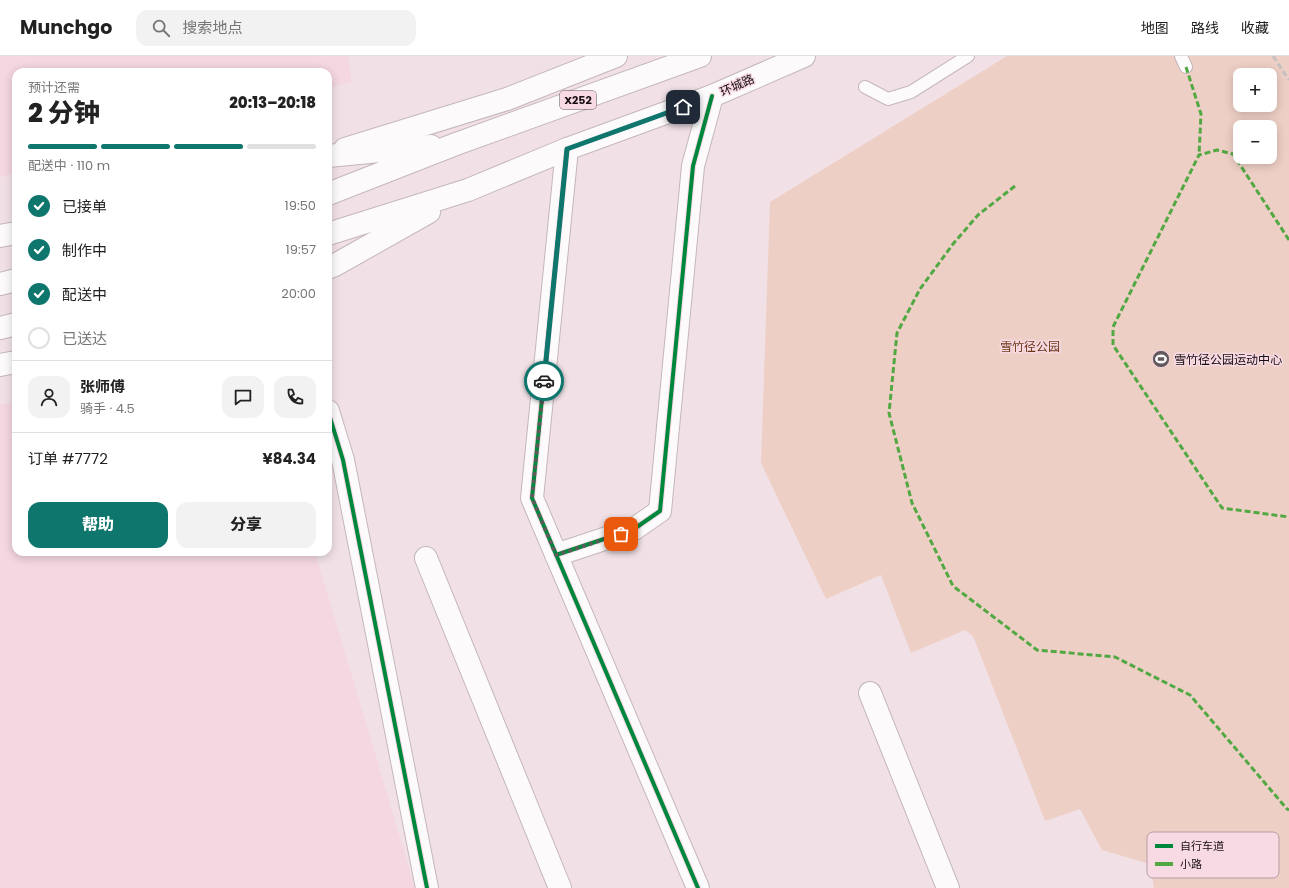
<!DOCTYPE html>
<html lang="zh">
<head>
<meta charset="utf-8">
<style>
	:root { --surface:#fff; --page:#f2f2f2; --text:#222; --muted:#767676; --line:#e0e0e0; --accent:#0f766e }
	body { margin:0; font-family:Poppins,"Noto Sans SC",sans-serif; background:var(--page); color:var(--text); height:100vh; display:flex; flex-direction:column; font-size:15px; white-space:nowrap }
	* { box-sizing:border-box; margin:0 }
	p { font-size:13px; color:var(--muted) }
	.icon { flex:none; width:22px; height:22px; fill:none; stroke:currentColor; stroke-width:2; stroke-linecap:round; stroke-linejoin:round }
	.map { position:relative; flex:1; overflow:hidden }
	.details { position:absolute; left:12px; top:12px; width:320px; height:488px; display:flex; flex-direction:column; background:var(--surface); border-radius:12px; box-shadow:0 2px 10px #0003 }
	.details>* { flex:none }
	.buttons { position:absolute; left:1233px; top:12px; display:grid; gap:8px }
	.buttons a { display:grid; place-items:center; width:44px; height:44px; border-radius:8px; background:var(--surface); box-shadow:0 2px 10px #0003; font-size:20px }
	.pin { position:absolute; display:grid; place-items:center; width:34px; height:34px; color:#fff; margin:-17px; border-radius:8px; box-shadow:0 2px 6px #0006 }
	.courier { position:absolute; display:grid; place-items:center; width:40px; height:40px; margin:-20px; border:3px solid #0f766e; border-radius:50%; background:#fff; color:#222; box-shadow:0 1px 5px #0007 }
	.summary em { font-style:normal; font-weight:800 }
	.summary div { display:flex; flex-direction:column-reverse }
	.summary { display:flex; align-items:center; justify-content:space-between; height:68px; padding:0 16px }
	h1 { font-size:26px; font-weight:800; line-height:30px }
	.bar { display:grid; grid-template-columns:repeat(4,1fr); gap:6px 4px; align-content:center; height:48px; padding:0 16px }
	.bar i { height:5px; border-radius:3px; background:var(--line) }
	.bar .selected { background:var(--accent) }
	.bar p { grid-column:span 4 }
	.line { display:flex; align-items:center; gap:10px; padding:0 16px; border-top:1px solid var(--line) }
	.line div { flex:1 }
	.round { display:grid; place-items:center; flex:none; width:42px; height:42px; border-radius:12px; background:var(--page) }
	ol { padding:0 16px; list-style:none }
	li { display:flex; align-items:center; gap:12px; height:44px }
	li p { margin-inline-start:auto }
	li .icon { padding:4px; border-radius:50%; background:var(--accent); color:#fff; stroke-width:4 }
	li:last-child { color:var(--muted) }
	li i { width:22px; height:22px; border:2px solid var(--line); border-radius:50% }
	.action { display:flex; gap:8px; margin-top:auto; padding:8px 16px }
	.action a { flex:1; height:46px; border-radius:12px; background:var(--accent); color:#fff; font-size:16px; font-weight:800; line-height:46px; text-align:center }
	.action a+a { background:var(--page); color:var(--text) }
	header { display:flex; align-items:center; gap:24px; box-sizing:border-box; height:56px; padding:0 20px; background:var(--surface); border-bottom:1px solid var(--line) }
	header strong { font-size:19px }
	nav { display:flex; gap:22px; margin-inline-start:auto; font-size:14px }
	.search { width:280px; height:36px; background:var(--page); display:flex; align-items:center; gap:10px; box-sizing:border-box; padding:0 14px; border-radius:12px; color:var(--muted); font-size:15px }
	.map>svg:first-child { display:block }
	.built { fill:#f4d7e0 }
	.green { fill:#eecfc5; fill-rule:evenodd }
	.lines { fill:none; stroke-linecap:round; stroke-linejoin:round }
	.lane-casing { stroke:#c4b7bb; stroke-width:14 }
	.street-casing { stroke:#c4b7bb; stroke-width:24 }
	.secondary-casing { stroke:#c4b7bb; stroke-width:24 }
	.primary-casing { stroke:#c4b7bb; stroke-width:24 }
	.lane { stroke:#fdfafb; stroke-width:12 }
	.street { stroke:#fdfafb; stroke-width:22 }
	.secondary { stroke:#fdfafb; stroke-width:22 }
	.primary { stroke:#fdfafb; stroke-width:22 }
	.rail { stroke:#c5c1c2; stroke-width:3; stroke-dasharray:6 3; stroke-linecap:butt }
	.quiet { stroke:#52a842; stroke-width:3; stroke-dasharray:6 3; stroke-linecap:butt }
	.cycleway-casing { stroke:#f8dae4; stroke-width:6 }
	.cycleway { stroke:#00873e; stroke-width:4 }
	.done { stroke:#63585c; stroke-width:4; stroke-dasharray:0 7.2 }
	.route { stroke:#0f766e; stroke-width:5 }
	.labels { text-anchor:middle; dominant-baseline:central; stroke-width:3; stroke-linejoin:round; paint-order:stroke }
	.shield { fill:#f8dae4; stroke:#5a4b50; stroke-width:1 }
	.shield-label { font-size:11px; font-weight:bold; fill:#170e11 }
	.street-label { font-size:12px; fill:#170e11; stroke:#f8dae4 }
	.park-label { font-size:12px; fill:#6d3717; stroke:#f8dae4 }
	.poi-label { font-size:12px; fill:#170e11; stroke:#f8dae4; text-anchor:start }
	.key { fill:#f8dae4; stroke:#b49da5; stroke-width:1 }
	.key-label { font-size:11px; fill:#170e11 }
</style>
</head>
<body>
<header>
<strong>Munchgo</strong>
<div class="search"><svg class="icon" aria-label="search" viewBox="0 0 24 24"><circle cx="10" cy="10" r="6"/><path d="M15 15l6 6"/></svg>搜索地点</div>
<nav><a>地图</a><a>路线</a><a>收藏</a></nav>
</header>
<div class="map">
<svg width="1289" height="832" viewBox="0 0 1289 832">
	<rect width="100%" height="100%" fill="#f1e1e6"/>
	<!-- built -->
	<path class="built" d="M 0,0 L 348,0 L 352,26 L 328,32 L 328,16 L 16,16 L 16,117 L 0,121 Z
		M 16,346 L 16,496 L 315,496 L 415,832 L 0,832 L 0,349 Z"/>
	<!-- green -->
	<path class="green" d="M 1007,0 L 1289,0 L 1289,832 L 1154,832 L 1150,808 L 1102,794 L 1080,753 L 1045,765 L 973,580 L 965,574 L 911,597 L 881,519 L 826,543 L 761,407 L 770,146 ZM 1240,19 L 1270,19 L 1270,49 L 1240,49 ZM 1240,71 L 1270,71 L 1270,101 L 1240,101 Z"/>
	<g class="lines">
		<defs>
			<path id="lane" d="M 1181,0 L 1186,11
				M 865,31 L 888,43 L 911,36 L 968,0"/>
			<path id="street" d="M 567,93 L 532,442 L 698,832
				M 328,355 L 343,404 L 427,832
				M 556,499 L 634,473 L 660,455 L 693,110 L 712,40
				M 426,502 L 560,832
				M 870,637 L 948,832"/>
			<path id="secondary" d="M 345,93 L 507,43 L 616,0"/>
			<path id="primary" d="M 328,100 L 431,90
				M 328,138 L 456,88 L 700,0
				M 328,178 L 468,134 L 567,93 L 712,40 L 804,0
				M 0,180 L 16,177
				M 328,212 L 335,209 L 429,156
				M 0,228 L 16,224
				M 0,272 L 16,268
				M 0,309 L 16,306"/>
		</defs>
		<!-- lane casing -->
		<use href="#lane" class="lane-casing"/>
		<!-- street casing -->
		<use href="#street" class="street-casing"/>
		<!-- secondary casing -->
		<use href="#secondary" class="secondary-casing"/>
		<!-- primary casing -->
		<use href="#primary" class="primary-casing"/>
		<!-- lane -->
		<use href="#lane" class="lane"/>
		<!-- street -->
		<use href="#street" class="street"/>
		<!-- secondary -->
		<use href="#secondary" class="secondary"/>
		<!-- primary -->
		<use href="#primary" class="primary"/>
		<!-- rail -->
		<path class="rail" d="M 1273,0 L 1289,24"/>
		<!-- quiet -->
		<path class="quiet" d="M 1186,11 L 1201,58 L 1199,99
			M 1015,130 L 978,159 L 953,188 L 920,233 L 897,277 L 889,357 L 912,447 L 953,530 L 1037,594 L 1115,601 L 1190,639 L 1287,753 L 1289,754
			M 1289,184 L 1233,98 L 1217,94 L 1199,99 L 1113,271 L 1113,289 L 1222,452 L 1289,461"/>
		<defs>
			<path id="cycleway" d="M 567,93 L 532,442 L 698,832
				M 328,355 L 343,404 L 427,832
				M 556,499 L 634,473 L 660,455 L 693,110 L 712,40"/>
		</defs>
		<!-- cycleway casing -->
		<use href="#cycleway" class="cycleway-casing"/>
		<!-- cycleway -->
		<use href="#cycleway" class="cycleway"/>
	</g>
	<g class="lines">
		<!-- done -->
		<path class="done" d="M 544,325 L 532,442 L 556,499 L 621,478"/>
		<!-- route -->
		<path class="route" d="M 544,325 L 567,93 L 683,51"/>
	</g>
	<!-- icons -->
	<defs>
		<symbol id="stadium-disc" viewBox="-11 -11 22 22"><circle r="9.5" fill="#63585c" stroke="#f8dae4"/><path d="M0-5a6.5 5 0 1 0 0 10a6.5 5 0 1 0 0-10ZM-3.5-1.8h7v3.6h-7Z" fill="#fff"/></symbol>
	</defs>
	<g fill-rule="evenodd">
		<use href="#stadium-disc" x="1151" y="293" width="20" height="20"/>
	</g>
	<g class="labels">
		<!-- shield labels -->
		<rect class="shield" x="560" y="35" width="36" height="18" rx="3"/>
		<g class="shield-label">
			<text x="578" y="44">X252</text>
		</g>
		<!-- street labels -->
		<g class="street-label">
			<text transform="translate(737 29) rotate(-24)">环城路</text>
		</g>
		<!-- park labels -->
		<g class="park-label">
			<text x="1030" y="290">雪竹径公园</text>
		</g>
		<!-- poi labels -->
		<g class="poi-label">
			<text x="1174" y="303">雪竹径公园运动中心</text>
		</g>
	</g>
	<!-- legend -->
	<rect x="1147" y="776" width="132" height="46" rx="6" class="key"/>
	<rect x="1155" y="788" width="18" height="4" fill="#00873e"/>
	<rect x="1155" y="806" width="18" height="4" fill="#52a842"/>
	<g class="key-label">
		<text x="1180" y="794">自行车道</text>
		<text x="1180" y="812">小路</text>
	</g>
</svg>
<div class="buttons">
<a>+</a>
<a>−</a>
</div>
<div class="pin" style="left:621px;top:478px;background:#ea580c"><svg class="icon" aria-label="bag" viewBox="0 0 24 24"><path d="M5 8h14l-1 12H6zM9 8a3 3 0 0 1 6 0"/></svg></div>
<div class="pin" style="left:683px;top:51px;background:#1f2937"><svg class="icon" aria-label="home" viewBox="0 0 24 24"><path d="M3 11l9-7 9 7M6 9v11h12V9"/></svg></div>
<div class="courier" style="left:544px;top:325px"><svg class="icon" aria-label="car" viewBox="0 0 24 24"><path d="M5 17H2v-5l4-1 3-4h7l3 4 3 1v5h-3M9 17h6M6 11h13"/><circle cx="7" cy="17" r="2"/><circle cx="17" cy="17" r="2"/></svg></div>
<section class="details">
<div class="summary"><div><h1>2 分钟</h1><p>预计还需</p></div><em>20:13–20:18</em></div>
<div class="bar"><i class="selected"></i><i class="selected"></i><i class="selected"></i><i></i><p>配送中 · 110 m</p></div>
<ol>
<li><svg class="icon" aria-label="check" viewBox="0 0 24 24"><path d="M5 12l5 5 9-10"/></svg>已接单<p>19:50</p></li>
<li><svg class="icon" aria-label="check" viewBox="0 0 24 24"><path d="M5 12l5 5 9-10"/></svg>制作中<p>19:57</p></li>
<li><svg class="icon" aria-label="check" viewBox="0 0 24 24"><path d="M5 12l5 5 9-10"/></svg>配送中<p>20:00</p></li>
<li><i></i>已送达</li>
</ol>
<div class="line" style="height:72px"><a class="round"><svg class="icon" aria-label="person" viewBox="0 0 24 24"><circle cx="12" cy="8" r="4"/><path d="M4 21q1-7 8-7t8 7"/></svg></a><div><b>张师傅</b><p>骑手 · 4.5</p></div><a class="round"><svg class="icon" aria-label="chat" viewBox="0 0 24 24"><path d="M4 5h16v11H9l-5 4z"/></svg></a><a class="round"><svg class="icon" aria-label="phone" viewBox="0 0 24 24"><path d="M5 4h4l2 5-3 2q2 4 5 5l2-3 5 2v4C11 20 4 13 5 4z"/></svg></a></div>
<div class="line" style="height:52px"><div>订单 #7772</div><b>¥84.34</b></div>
<div class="action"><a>帮助</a><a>分享</a></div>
</section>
</div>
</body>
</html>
